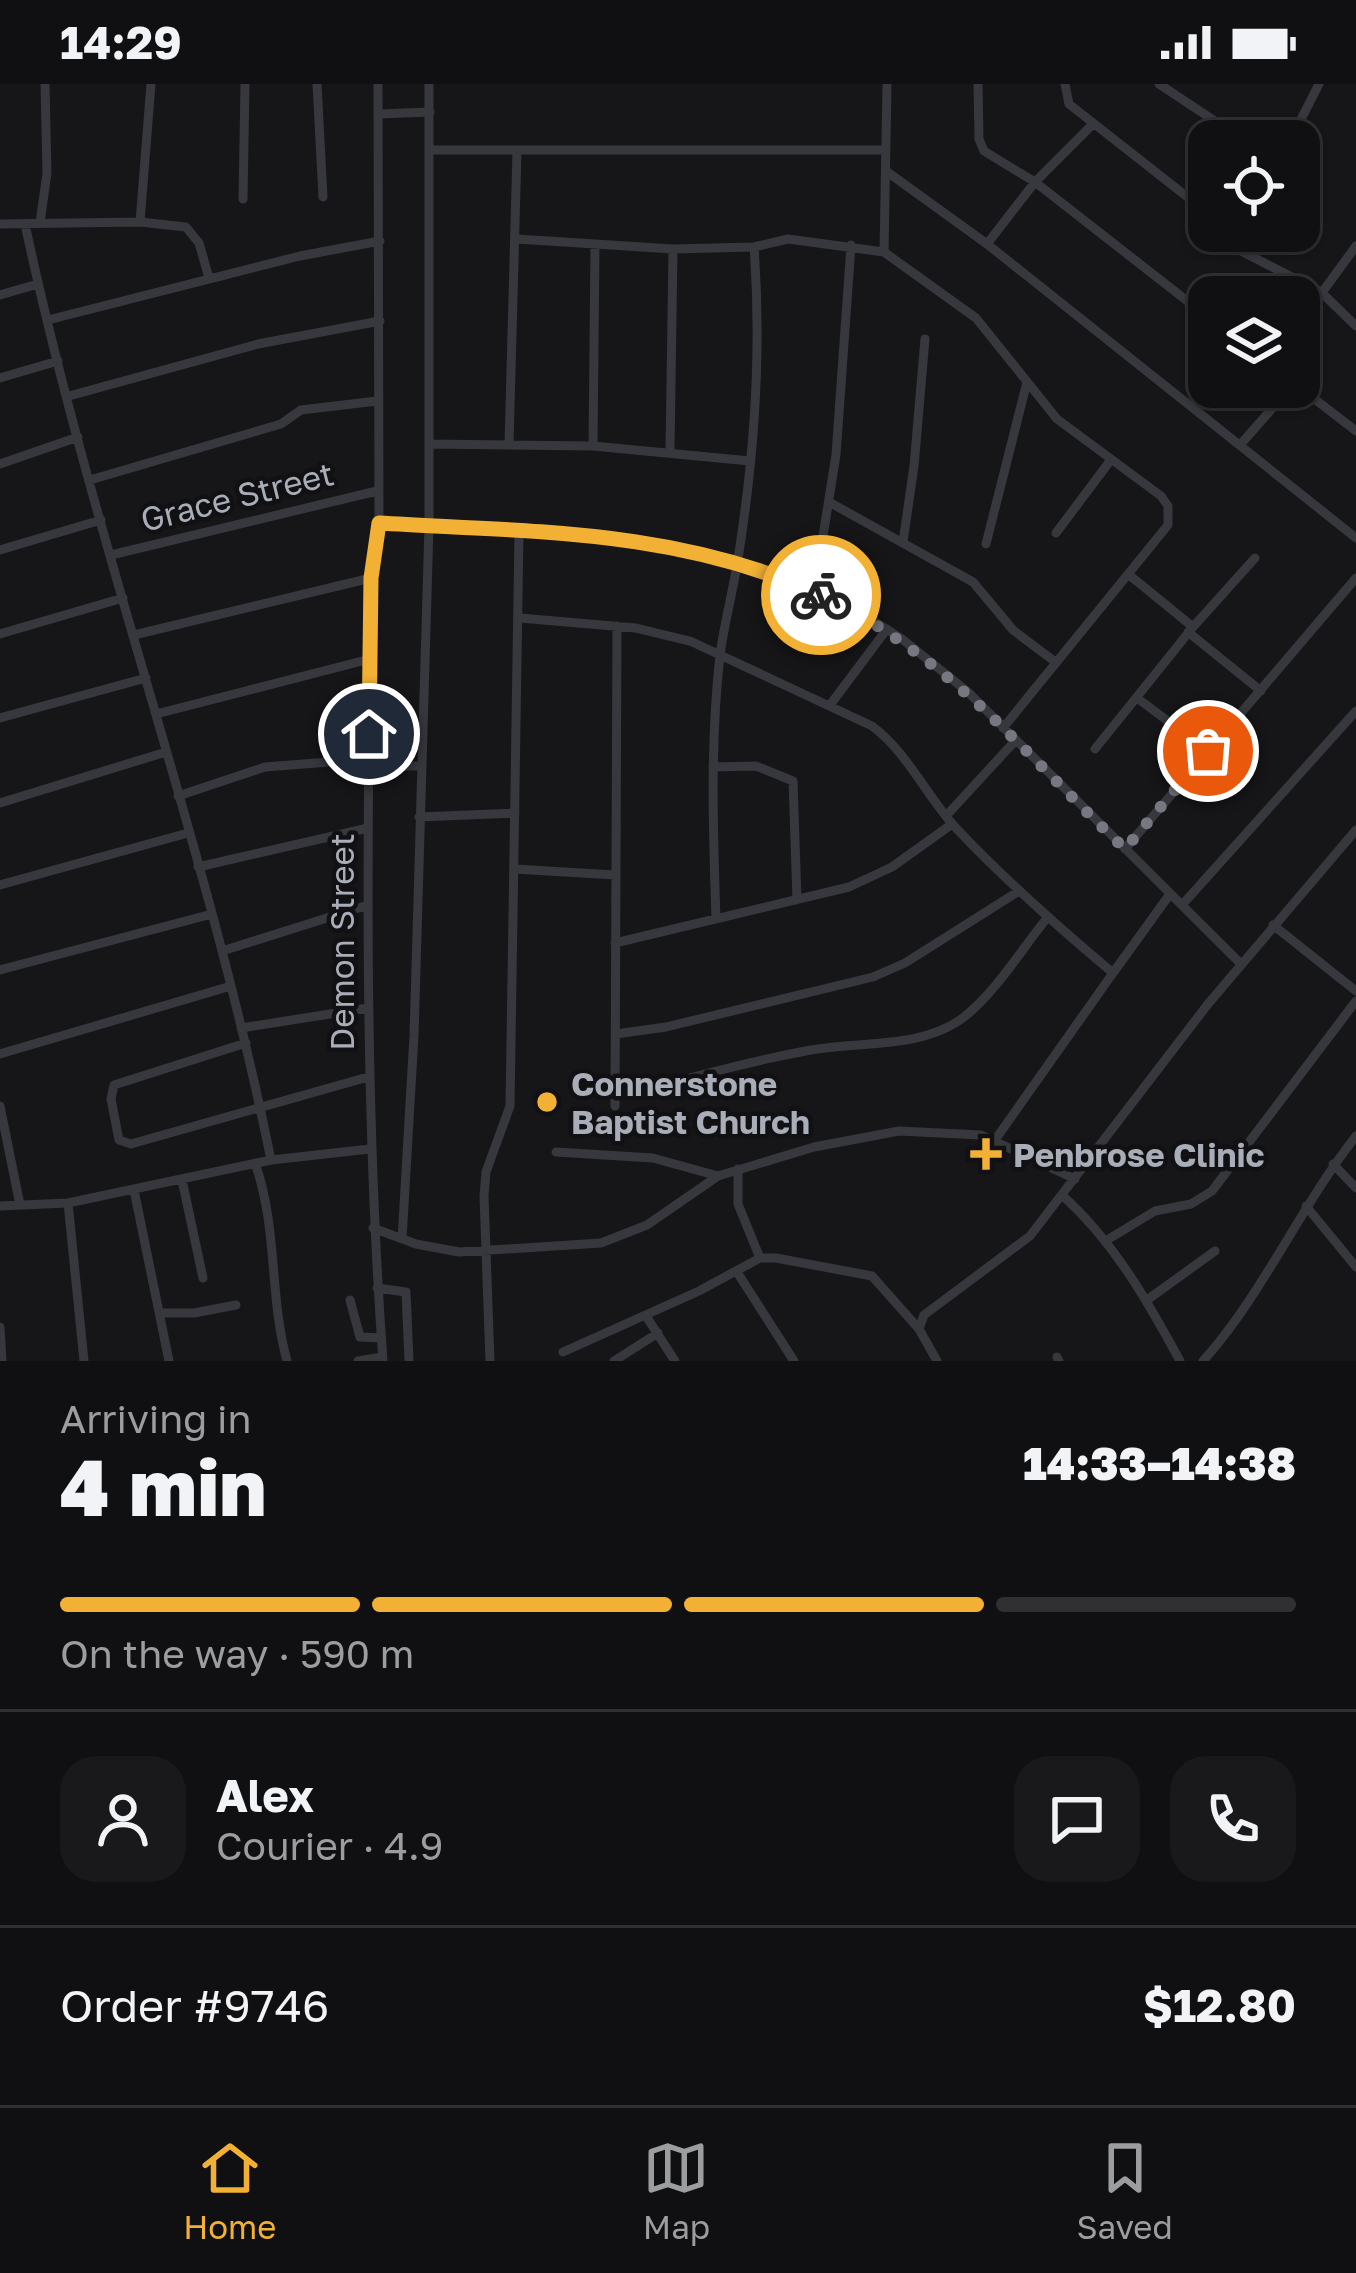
<!DOCTYPE html>
<html lang="en">
<head>
<meta charset="utf-8">
<style>
	:root { --surface:#101012; --page:#19191b; --text:#f1f3f6; --muted:#9c9d9f; --line:#303032; --accent:#f2b134 }
	body { margin:0; font-family:"Golos Text",sans-serif; background:var(--page); color:var(--text); height:100vh; display:flex; flex-direction:column; font-size:45px; white-space:nowrap }
	* { box-sizing:border-box; margin:0 }
	p { font-size:39px; color:var(--muted) }
	.icon { flex:none; width:66px; height:66px; fill:none; stroke:currentColor; stroke-width:2; stroke-linecap:round; stroke-linejoin:round }
	.map { position:relative; height:1277px; overflow:hidden }
	.details { display:flex; flex-direction:column; background:var(--surface); flex:1 }
	.details>* { flex:none }
	.tools { position:absolute; left:1188px; top:36px; display:grid; gap:24px }
	.tools a { display:grid; place-items:center; width:132px; height:132px; border-radius:24px; background:var(--surface); box-shadow:0 3px 9px #0004,0 0 0 3px var(--line); font-size:60px }
	.pin { position:absolute; display:grid; place-items:center; width:102px; height:102px; color:#fff; margin:-51px; border:6px solid #fff; border-radius:50%; box-shadow:0 3px 12px #0007 }
	.courier { position:absolute; display:grid; place-items:center; width:120px; height:120px; margin:-60px; border:9px solid #f2b134; border-radius:50%; background:#fff; color:#222; box-shadow:0 3px 15px #0007 }
	.summary em { font-style:normal; font-weight:800 }
	.summary div { display:flex; flex-direction:column-reverse }
	.summary { display:flex; align-items:center; justify-content:space-between; height:204px; padding:0 60px }
	h1 { font-size:78px; font-weight:800; line-height:90px }
	.bar { display:grid; grid-template-columns:repeat(4,1fr); gap:18px 12px; align-content:center; height:144px; padding:0 60px }
	.bar i { height:15px; border-radius:9px; background:var(--line) }
	.bar .current { background:var(--accent) }
	.bar p { grid-column:span 4 }
	.line { display:flex; align-items:center; gap:30px; padding:0 60px; border-top:3px solid var(--line) }
	.line div { flex:1 }
	.round { display:grid; place-items:center; flex:none; width:126px; height:126px; border-radius:36px; background:var(--page) }
	.status { display:flex; justify-content:space-between; align-items:center; height:84px; padding:0 60px; background:var(--surface); direction:ltr }
	.status svg { height:33px; fill:currentColor }
	.tab-bar { display:flex; justify-content:space-around; align-items:center; height:168px; border-top:3px solid var(--line); background:var(--surface); font-size:33px; color:var(--muted) }
	.tab-bar a { display:grid; justify-items:center; gap:6px }
	.tab-bar .current { color:var(--accent) }
	.map>svg:first-child { display:block }
	.lines { fill:none; stroke-linecap:round; stroke-linejoin:round }
	.minor { stroke:#37383d; stroke-width:9 }
	.done { stroke:#757880; stroke-width:12; stroke-dasharray:0 21.6 }
	.route { stroke:#f2b134; stroke-width:15 }
	.poi-dot { fill:#f2b134; stroke:#111113; stroke-width:4.5 }
	.labels { text-anchor:middle; dominant-baseline:central; stroke-width:9; stroke-linejoin:round; paint-order:stroke }
	.street-label { font-size:33px; fill:#a8adb8; stroke:#111113 }
	.poi-label { font-size:33px; font-weight:bold; fill:#a8adb8; stroke:#111113; text-anchor:start }
</style>
</head>
<body>
<div class="status"><b>14:29</b><svg viewBox="0 0 49 12"><path d="M0 12V9h3v3zM5 12V6h3v6zM10 12V3h3v9zM15 12V0h3v12zM26 1h20v11H26zM47 4h2v5h-2z"/></svg></div>
<div class="map">
<svg width="1356" height="1277" viewBox="0 0 1356 1277">
	<rect width="100%" height="100%" fill="#161618"/>
	<g class="lines">
		<!-- minor -->
		<path class="minor" d="M 317,0 L 323,113
			M 378,0 L 379,439 L 371,494 C 367,755 364,1016 383,1277
			M 978,0 L 979,55 L 984,67 L 1035,98 L 1209,234
			M 1065,0 L 1069,20 L 1209,130
			M 1159,0 L 1245,57
			M 379,30 L 430,28
			M 1290,57 L 1319,0
			M 430,66 L 886,66
			M 886,87 L 987,160 L 1356,454
			M 243,115 L 245,0
			M 140,138 L 151,0
			M 40,139 L 47,89 L 45,0
			M 0,140 L 140,138 L 186,143 L 199,159 L 209,194
			M 25,140 C 92,455 207,759 271,1076
			M 1231,147 L 1239,166 L 1321,208 L 1356,242
			M 517,155 L 673,165 L 754,163 L 788,155 L 884,168 L 976,234 L 1057,335 L 1161,412 L 1168,422 L 1168,441 L 1003,644
			M 987,160 L 1035,98 L 1093,40
			M 884,168 L 887,0
			M 0,211 L 38,200
			M 48,236 L 300,172 L 380,157
			M 1299,240 L 1356,162
			M 0,294 L 58,277
			M 1299,303 L 1356,347
			M 69,312 L 258,260 L 380,237
			M 430,360 L 593,362 L 750,377
			M 509,360 L 517,67
			M 1240,361 L 1291,303
			M 593,362 L 595,162
			M 670,367 L 673,165
			M 0,380 L 78,353
			M 90,396 L 281,340 L 301,326 L 377,317
			M 829,418 L 973,498 L 1013,546 L 1054,577
			M 379,439 L 605,452 L 677,462 L 771,490 L 869,534 L 902,555 L 968,608 L 1241,880
			M 1056,449 L 1110,377
			M 903,458 L 914,382 L 925,255
			M 986,460 L 1027,298
			M 0,466 L 101,436
			M 111,471 L 377,407
			M 1128,490 L 1193,543
			M 814,508 L 836,371 L 851,161
			M 520,534 L 636,544 L 690,557 L 872,642 C 907,668 926,711 955,743 C 1004,795 1058,843 1113,889 L 995,1056
			M 1188,548 L 1261,607
			M 0,550 L 123,514
			M 134,551 L 371,494
			M 1137,614 L 1208,667
			M 830,621 L 887,545
			M 156,630 L 370,575
			M 0,634 L 146,594
			M 1095,665 L 1193,543 L 1255,474
			M 368,682 L 421,682
			M 713,683 L 756,682 L 793,697 L 797,816
			M 178,712 L 265,683 L 368,675
			M 0,719 L 166,668
			M 946,732 L 1015,657
			M 419,733 L 515,729
			M 1125,765 L 1356,494
			M 198,783 L 368,744
			M 515,785 L 615,791
			M 0,801 L 188,749
			M 1182,821 L 1356,627
			M 716,835 C 713,747 710,659 720,571 C 724,541 732,511 737,481 C 754,377 762,269 754,163
			M 1273,841 L 1356,907
			M 615,859 L 849,803 L 892,783 L 952,740
			M 222,867 L 368,821
			M 0,886 L 212,830
			M 1113,889 L 1170,810
			M 241,944 L 368,924
			M 616,950 L 666,943 L 873,893 L 905,879 L 1019,807
			M 246,959 L 114,1001 L 111,1015 L 119,1056 L 131,1060 L 368,993
			M 0,970 L 231,902
			M 648,1006 C 702,990 756,976 811,966 C 859,957 923,965 964,933 C 996,908 1021,866 1047,834
			M 0,1022 L 20,1121
			M 615,1022 L 617,542
			M 556,1068 L 653,1074 L 718,1092
			M 255,1079 C 278,1144 269,1212 287,1277
			M 1333,1080 L 1356,1104
			M 738,1085 L 738,1120 L 760,1174
			M 182,1096 L 203,1194
			M 134,1106 L 169,1277
			M 1062,1111 C 1114,1158 1147,1216 1180,1277
			M 68,1119 L 84,1277
			M 0,1122 L 68,1119 L 271,1076 L 370,1065
			M 1306,1122 L 1356,1183
			M 373,1144 L 416,1160 L 459,1168 L 601,1159 L 647,1141 L 718,1092 L 814,1063 L 899,1047 L 981,1051 L 1075,1095
			M 402,1155 L 414,952 L 429,442 L 429,0
			M 1107,1156 L 1155,1127 L 1191,1120 L 1212,1107 L 1356,917
			M 737,1188 L 794,1277
			M 377,1204 L 406,1208 L 409,1277
			M 350,1216 L 360,1253 L 381,1254
			M 1147,1216 L 1215,1167
			M 160,1229 L 194,1229 L 236,1221
			M 646,1232 L 675,1277
			M 0,1243 L 2,1277
			M 919,1245 L 924,1231 L 1030,1152 L 1208,920 L 1356,746
			M 563,1268 L 699,1207 L 760,1174 L 776,1174 L 872,1192 L 919,1245 L 937,1277
			M 1057,1273 L 1059,1277
			M 358,1277 L 382,1273
			M 490,1277 L 484,1112 L 486,1088 L 510,1022 L 519,448
			M 614,1277 L 658,1249
			M 1203,1277 C 1263,1210 1300,1123 1356,1052"/>
	</g>
	<g class="lines">
		<!-- done -->
		<path class="done" d="M 821,511 C 952,574 1022,668 1125,765 L 1208,667"/>
		<!-- route -->
		<path class="route" d="M 369,650 L 371,494 L 379,439 C 531,448 679,445 821,511"/>
	</g>
	<!-- markers -->
	<g class="poi-dot">
		<circle cx="547" cy="1018" r="12"/>
		<path d="M980 1052h12v12h12v12h-12v12h-12v-12h-12v-12h12z"/>
	</g>
	<g class="labels">
		<!-- street labels -->
		<g class="street-label">
			<text transform="translate(237 412) rotate(-14)">Grace Street</text>
			<text transform="translate(341 858) rotate(-90)">Demon Street</text>
		</g>
		<!-- poi labels -->
		<g class="poi-label">
			<text x="571" y="999">Connerstone<tspan x="571" dy="38">Baptist Church</tspan></text>
			<text x="1013" y="1070">Penbrose Clinic</text>
		</g>
	</g>
</svg>
<div class="tools">
<a><svg class="icon" aria-label="locate" viewBox="0 0 24 24"><circle cx="12" cy="12" r="6"/><path d="M12 2v4M12 18v4M2 12h4M18 12h4"/></svg></a>
<a><svg class="icon" aria-label="layers" viewBox="0 0 24 24"><path d="M12 4l9 5-9 5-9-5zM3 14l9 5 9-5"/></svg></a>
</div>
<div class="pin" style="left:1208px;top:667px;background:#ea580c"><svg class="icon" aria-label="bag" viewBox="0 0 24 24"><path d="M5 8h14l-1 12H6zM9 8a3 3 0 0 1 6 0"/></svg></div>
<div class="pin" style="left:369px;top:650px;background:#1f2937"><svg class="icon" aria-label="home" viewBox="0 0 24 24"><path d="M3 11l9-7 9 7M6 9v11h12V9"/></svg></div>
<div class="courier" style="left:821px;top:511px"><svg class="icon" aria-label="bike" viewBox="0 0 24 24"><circle cx="6" cy="16" r="4"/><circle cx="18" cy="16" r="4"/><path d="M6 16l4-8h5l3 8M10 8l3 8H6M13 5h3"/></svg></div>
</div>
<section class="details">
<div class="summary"><div><h1>4 min</h1><p>Arriving in</p></div><em>14:33–14:38</em></div>
<div class="bar"><i class="current"></i><i class="current"></i><i class="current"></i><i></i><p>On the way · 590 m</p></div>
<div class="line" style="height:216px"><a class="round"><svg class="icon" aria-label="person" viewBox="0 0 24 24"><circle cx="12" cy="8" r="4"/><path d="M4 21q1-7 8-7t8 7"/></svg></a><div><b>Alex</b><p>Courier · 4.9</p></div><a class="round"><svg class="icon" aria-label="chat" viewBox="0 0 24 24"><path d="M4 5h16v11H9l-5 4z"/></svg></a><a class="round"><svg class="icon" aria-label="phone" viewBox="0 0 24 24"><path d="M5 4h4l2 5-3 2q2 4 5 5l2-3 5 2v4C11 20 4 13 5 4z"/></svg></a></div>
<div class="line" style="height:156px"><div>Order #9746</div><b>$12.80</b></div>
</section>
<nav class="tab-bar">
<a class="current"><svg class="icon" aria-label="home" viewBox="0 0 24 24"><path d="M3 11l9-7 9 7M6 9v11h12V9"/></svg>Home</a>
<a><svg class="icon" aria-label="map" viewBox="0 0 24 24"><path d="M3 6l6-2 6 2 6-2v14l-6 2-6-2-6 2zM9 4v14M15 6v14"/></svg>Map</a>
<a><svg class="icon" aria-label="saved" viewBox="0 0 24 24"><path d="M7 4h10v16l-5-4-5 4z"/></svg>Saved</a>
</nav>
</body>
</html>
